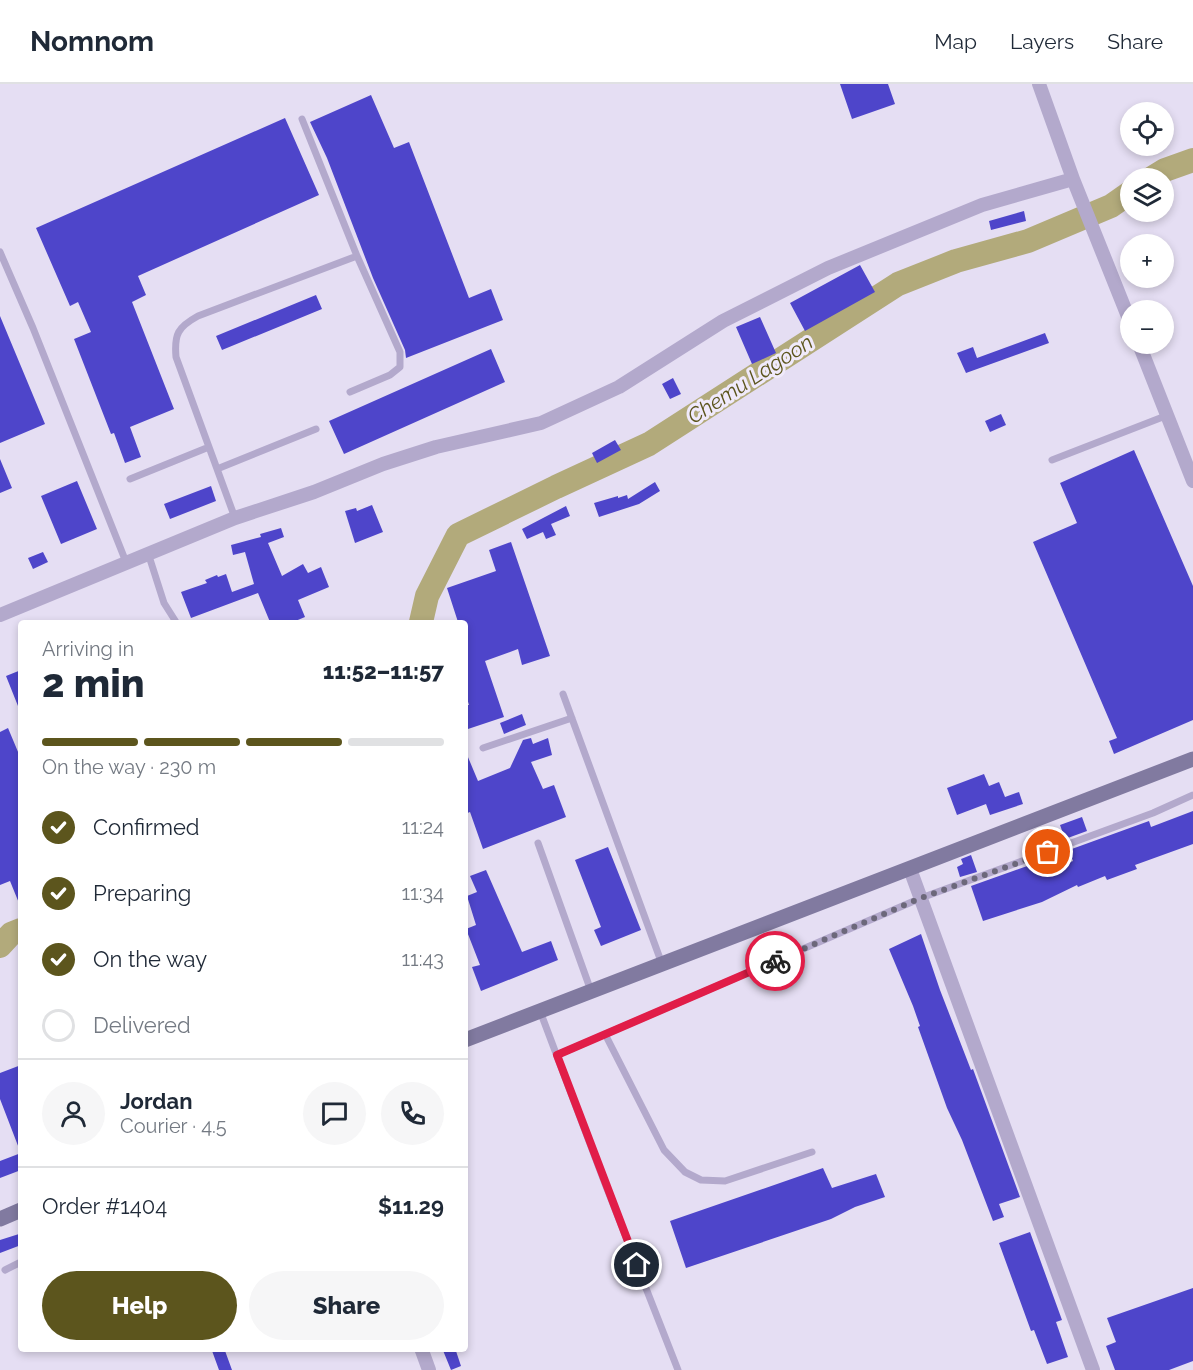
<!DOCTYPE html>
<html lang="en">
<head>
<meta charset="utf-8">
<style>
	:root { --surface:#fff; --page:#f6f6f7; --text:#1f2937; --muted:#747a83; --line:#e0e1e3; --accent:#5c551d }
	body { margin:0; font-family:Raleway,sans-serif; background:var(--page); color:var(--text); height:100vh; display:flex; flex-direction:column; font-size:22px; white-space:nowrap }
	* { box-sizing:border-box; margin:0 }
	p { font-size:20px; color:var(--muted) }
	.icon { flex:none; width:33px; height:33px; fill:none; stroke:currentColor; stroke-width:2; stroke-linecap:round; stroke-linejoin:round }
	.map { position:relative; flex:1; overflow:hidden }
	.side { position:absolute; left:18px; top:536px; width:450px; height:732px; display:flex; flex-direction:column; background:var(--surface); border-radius:6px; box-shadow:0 3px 9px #0003 }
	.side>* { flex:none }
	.buttons { position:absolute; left:1120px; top:18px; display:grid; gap:12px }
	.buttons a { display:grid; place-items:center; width:54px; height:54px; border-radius:50%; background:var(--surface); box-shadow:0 3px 9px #0003; font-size:30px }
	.pin { position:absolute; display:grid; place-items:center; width:51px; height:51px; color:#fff; margin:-26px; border:3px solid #fff; border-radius:50%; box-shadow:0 2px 6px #0007 }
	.courier { position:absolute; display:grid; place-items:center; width:60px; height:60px; margin:-30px; border:4px solid #e11d48; border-radius:50%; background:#fff; color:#222; box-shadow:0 2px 8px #0007 }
	.head em { font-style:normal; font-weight:800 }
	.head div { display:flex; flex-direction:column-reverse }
	.head { display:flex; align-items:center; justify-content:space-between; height:102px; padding:0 24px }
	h1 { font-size:39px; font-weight:800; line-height:45px }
	.bar { display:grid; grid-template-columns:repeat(4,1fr); gap:9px 6px; align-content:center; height:72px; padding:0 24px }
	.bar i { height:8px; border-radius:4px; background:var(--line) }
	.bar .current { background:var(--accent) }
	.bar p { grid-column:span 4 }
	.line { display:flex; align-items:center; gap:15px; padding:0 24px; border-top:2px solid var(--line) }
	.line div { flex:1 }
	.round { display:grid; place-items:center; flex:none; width:63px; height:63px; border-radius:32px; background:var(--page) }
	ol { padding:0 24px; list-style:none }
	li { display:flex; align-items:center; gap:18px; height:66px }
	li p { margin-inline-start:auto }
	li .icon { padding:6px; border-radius:50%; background:var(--accent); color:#fff; stroke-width:4 }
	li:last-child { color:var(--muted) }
	li i { width:33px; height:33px; border:3px solid var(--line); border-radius:50% }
	.button { display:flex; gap:12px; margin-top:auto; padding:12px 24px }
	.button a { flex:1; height:69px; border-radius:36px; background:var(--accent); color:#fff; font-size:24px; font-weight:800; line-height:69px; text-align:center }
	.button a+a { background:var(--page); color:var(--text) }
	header { display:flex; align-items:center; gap:36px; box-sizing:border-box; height:84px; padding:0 30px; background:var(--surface); border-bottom:2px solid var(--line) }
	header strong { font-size:28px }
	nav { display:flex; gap:33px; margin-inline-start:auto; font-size:21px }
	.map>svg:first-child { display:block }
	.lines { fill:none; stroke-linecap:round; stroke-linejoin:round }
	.river { stroke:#b2aa7b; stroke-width:24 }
	.building { fill:#4e45ca }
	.lane { stroke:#b3a9cc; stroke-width:7 }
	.street { stroke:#b3a9cc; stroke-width:14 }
	.secondary { stroke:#817aa0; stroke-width:15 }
	.done { stroke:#6c687a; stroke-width:6; stroke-dasharray:0 10.8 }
	.route { stroke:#e11d48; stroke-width:8 }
	.labels { text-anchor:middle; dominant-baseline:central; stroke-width:6; stroke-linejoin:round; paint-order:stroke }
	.water-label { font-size:21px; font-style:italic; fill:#5c551d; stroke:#f0eafb }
</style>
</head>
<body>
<header>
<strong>Nomnom</strong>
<nav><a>Map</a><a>Layers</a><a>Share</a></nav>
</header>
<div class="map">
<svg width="1193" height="1286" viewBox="0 0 1193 1286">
	<rect width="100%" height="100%" fill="#e5def3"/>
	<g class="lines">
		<!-- river -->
		<path class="river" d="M 1152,94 L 1165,86 L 1193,76
			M 421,538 L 427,512 L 458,451 L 556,403 L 649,360 L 898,200 L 956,177 L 1028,157 L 1111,122 L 1131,108
			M 0,862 L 11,850 L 21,846"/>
	</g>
	<!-- building -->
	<path class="building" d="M 840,0 L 888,0 L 895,20 L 852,35 Z
		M 371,11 L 394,64 L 409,58 L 469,214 L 491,205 L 503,236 L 406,274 L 405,266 L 373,194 L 327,74 L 310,38 Z
		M 285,34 L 319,111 L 138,192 L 146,211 L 132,218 L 174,325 L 130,343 L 141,373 L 125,379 L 114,349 L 111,350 L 74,255 L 91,248 L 78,218 L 70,222 L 36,144 Z
		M 1024,127 L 1026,137 L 991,146 L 989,137 Z
		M 860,181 L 875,208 L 805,247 L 790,219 Z
		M 316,211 L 322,225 L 222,266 L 216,252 Z
		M 0,232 L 45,340 L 0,359 Z
		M 760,233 L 776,269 L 752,280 L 736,243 Z
		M 1045,249 L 1049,259 L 966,289 L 957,269 L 973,263 L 977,274 Z
		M 491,265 L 505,298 L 344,370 L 329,337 Z
		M 673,294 L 681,310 L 670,315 L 662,300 Z
		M 1001,330 L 1006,341 L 990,348 L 985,337 Z
		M 615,356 L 621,366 L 597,379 L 592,369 Z
		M 1134,366 L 1193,502 L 1193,636 L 1114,670 L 1109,657 L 1117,654 L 1033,458 L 1077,439 L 1060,399 Z
		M 0,375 L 12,404 L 0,409 Z
		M 77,397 L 97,445 L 61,460 L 41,412 Z
		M 655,398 L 660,407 L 639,420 L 599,433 L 594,419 L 618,412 L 618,414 L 627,411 L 628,415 Z
		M 211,402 L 216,417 L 170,435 L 164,420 Z
		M 372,421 L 383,448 L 355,459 L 345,427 L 356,424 L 357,427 Z
		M 566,422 L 570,432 L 551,440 L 556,451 L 546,455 L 543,448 L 527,455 L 522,445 Z
		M 281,444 L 284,453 L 268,459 L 282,492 L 303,480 L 308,489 L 321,483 L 329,503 L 298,516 L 305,533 L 293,538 L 270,538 L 258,509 L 191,534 L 181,508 L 207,499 L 205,496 L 217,491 L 218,493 L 226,490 L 232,508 L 254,500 L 245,468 L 233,471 L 231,461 L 261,453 L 260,450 Z
		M 511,458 L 550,572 L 522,581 L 518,565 L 485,577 L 504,633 L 465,646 L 465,621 L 469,621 L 465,608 L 465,538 L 458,538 L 447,504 L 496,487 L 489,466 Z
		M 43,468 L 48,478 L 33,485 L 28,474 Z
		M 21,586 L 21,627 L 20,627 L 6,592 Z
		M 522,630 L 526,641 L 504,650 L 500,639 Z
		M 8,644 L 21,675 L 21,824 L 10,797 L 0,801 L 0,648 Z
		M 531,654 L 533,660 L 548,654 L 552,671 L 531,678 L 543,705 L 554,701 L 566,733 L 483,765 L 470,728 L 465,730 L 465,666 L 478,697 L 510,684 L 523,656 Z
		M 984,690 L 989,702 L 999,698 L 1005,713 L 1019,708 L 1023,720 L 990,731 L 986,720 L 957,731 L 947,704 Z
		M 1193,727 L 1193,760 L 1135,781 L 1137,785 L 1107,796 L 1105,792 L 1078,803 L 1077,801 L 1042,818 L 983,837 L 971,802 L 1050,774 L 1055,784 L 1073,777 L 1069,766 L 1149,737 L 1151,743 Z
		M 1082,733 L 1087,747 L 1065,755 L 1060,741 Z
		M 608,763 L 641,846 L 601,862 L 594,846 L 601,843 L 575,776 Z
		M 971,771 L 977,788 L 960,793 L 957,783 L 963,780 L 961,775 Z
		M 486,786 L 522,868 L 551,857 L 558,876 L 481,907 L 472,883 L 480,881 L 466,845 L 476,841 L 467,812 L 477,808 L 470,792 Z
		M 921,850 L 940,906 L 971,986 L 973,985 L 1020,1113 L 999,1120 L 1004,1133 L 993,1137 L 962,1056 L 947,1024 L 918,943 L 920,942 L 913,922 L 889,865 Z
		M 21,981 L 21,1067 L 20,1067 L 0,1015 L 0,989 Z
		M 21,1069 L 21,1086 L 0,1094 L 0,1077 Z
		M 823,1084 L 832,1104 L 876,1090 L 885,1113 L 855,1123 L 831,1135 L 686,1184 L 670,1137 Z
		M 1030,1148 L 1062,1236 L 1056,1238 L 1068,1273 L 1047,1280 L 1034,1246 L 1031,1247 L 999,1159 Z
		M 19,1150 L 21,1161 L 0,1169 L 0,1156 Z
		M 1193,1204 L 1193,1277 L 1169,1286 L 1115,1286 L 1106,1262 L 1116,1258 L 1107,1234 Z
		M 211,1264 L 224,1264 L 232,1286 L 219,1286 Z
		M 442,1264 L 455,1264 L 461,1282 L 451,1286 Z"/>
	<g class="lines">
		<!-- lane -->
		<path class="lane" d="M 302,35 L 357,172
			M 0,168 L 33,244 L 126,478
			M 1052,376 L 1168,331
			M 217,385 L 316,345
			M 130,395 L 209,363
			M 235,434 L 176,273 C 174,250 178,243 198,232 L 357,172 L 400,268 L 400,283 L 390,291 L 350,308
			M 148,469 L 164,519 L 176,538
			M 563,610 L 662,880
			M 483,664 L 572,634
			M 538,759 L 591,907
			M 540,927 L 604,1097 L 678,1286
			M 605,950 L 664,1066 L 685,1088 L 701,1096 L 725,1097 L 812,1068
			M 557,971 L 921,814 L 1153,729 L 1193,711
			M 5,1186 L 21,1178"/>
		<!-- street -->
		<path class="street" d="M 1039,0 L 1073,95 L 1131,240
			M 1139,260 L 1193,397
			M 0,531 L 235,434 L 314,408 L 383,380 L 436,363 L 541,339 L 619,303 L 723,237 L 828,184 L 982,121 L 1073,95
			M 910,785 L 1093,1286
			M 421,1264 L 429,1286"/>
		<!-- secondary -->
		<path class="secondary" d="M 465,956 L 1193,675
			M 0,1135 L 21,1126"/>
	</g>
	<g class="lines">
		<!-- done -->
		<path class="done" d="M 775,877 L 921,814 L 1048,768"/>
		<!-- route -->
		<path class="route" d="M 637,1181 L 557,971 L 775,877"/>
	</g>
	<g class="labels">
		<!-- water labels -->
		<g class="water-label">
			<text transform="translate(750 295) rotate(-33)">Chemu Lagoon</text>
		</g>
	</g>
</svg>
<div class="buttons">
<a><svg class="icon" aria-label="locate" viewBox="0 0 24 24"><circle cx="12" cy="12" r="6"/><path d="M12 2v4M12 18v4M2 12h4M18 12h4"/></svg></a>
<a><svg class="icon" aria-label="layers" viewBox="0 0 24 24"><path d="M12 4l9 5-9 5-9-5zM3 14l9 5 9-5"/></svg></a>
<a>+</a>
<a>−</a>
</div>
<div class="pin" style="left:1048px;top:768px;background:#ea580c"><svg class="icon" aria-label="bag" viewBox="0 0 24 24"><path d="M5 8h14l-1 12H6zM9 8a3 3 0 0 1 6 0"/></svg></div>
<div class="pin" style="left:637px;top:1181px;background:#1f2937"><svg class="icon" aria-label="home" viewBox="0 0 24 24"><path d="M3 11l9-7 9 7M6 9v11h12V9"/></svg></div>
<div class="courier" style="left:775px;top:877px"><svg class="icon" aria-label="bike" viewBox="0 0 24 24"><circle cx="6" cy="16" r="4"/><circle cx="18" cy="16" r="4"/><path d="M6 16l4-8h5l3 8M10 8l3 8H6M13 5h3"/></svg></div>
<section class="side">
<div class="head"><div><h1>2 min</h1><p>Arriving in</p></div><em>11:52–11:57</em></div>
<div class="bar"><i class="current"></i><i class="current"></i><i class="current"></i><i></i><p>On the way · 230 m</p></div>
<ol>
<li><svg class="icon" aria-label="check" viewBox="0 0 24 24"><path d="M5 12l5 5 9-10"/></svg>Confirmed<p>11:24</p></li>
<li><svg class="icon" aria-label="check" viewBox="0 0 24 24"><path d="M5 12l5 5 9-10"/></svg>Preparing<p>11:34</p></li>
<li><svg class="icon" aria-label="check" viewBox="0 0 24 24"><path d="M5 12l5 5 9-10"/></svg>On the way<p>11:43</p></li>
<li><i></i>Delivered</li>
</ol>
<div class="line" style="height:108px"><a class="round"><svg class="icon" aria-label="person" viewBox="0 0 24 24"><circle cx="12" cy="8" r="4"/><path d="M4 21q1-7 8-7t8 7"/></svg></a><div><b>Jordan</b><p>Courier · 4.5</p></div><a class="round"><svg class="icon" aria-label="chat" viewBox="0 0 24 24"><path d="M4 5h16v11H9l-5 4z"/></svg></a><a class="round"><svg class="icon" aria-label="phone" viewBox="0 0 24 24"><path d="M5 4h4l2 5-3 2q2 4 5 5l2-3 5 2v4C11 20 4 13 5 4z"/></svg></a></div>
<div class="line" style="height:78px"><div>Order #1404</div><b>$11.29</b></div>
<div class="button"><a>Help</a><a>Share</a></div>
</section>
</div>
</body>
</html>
